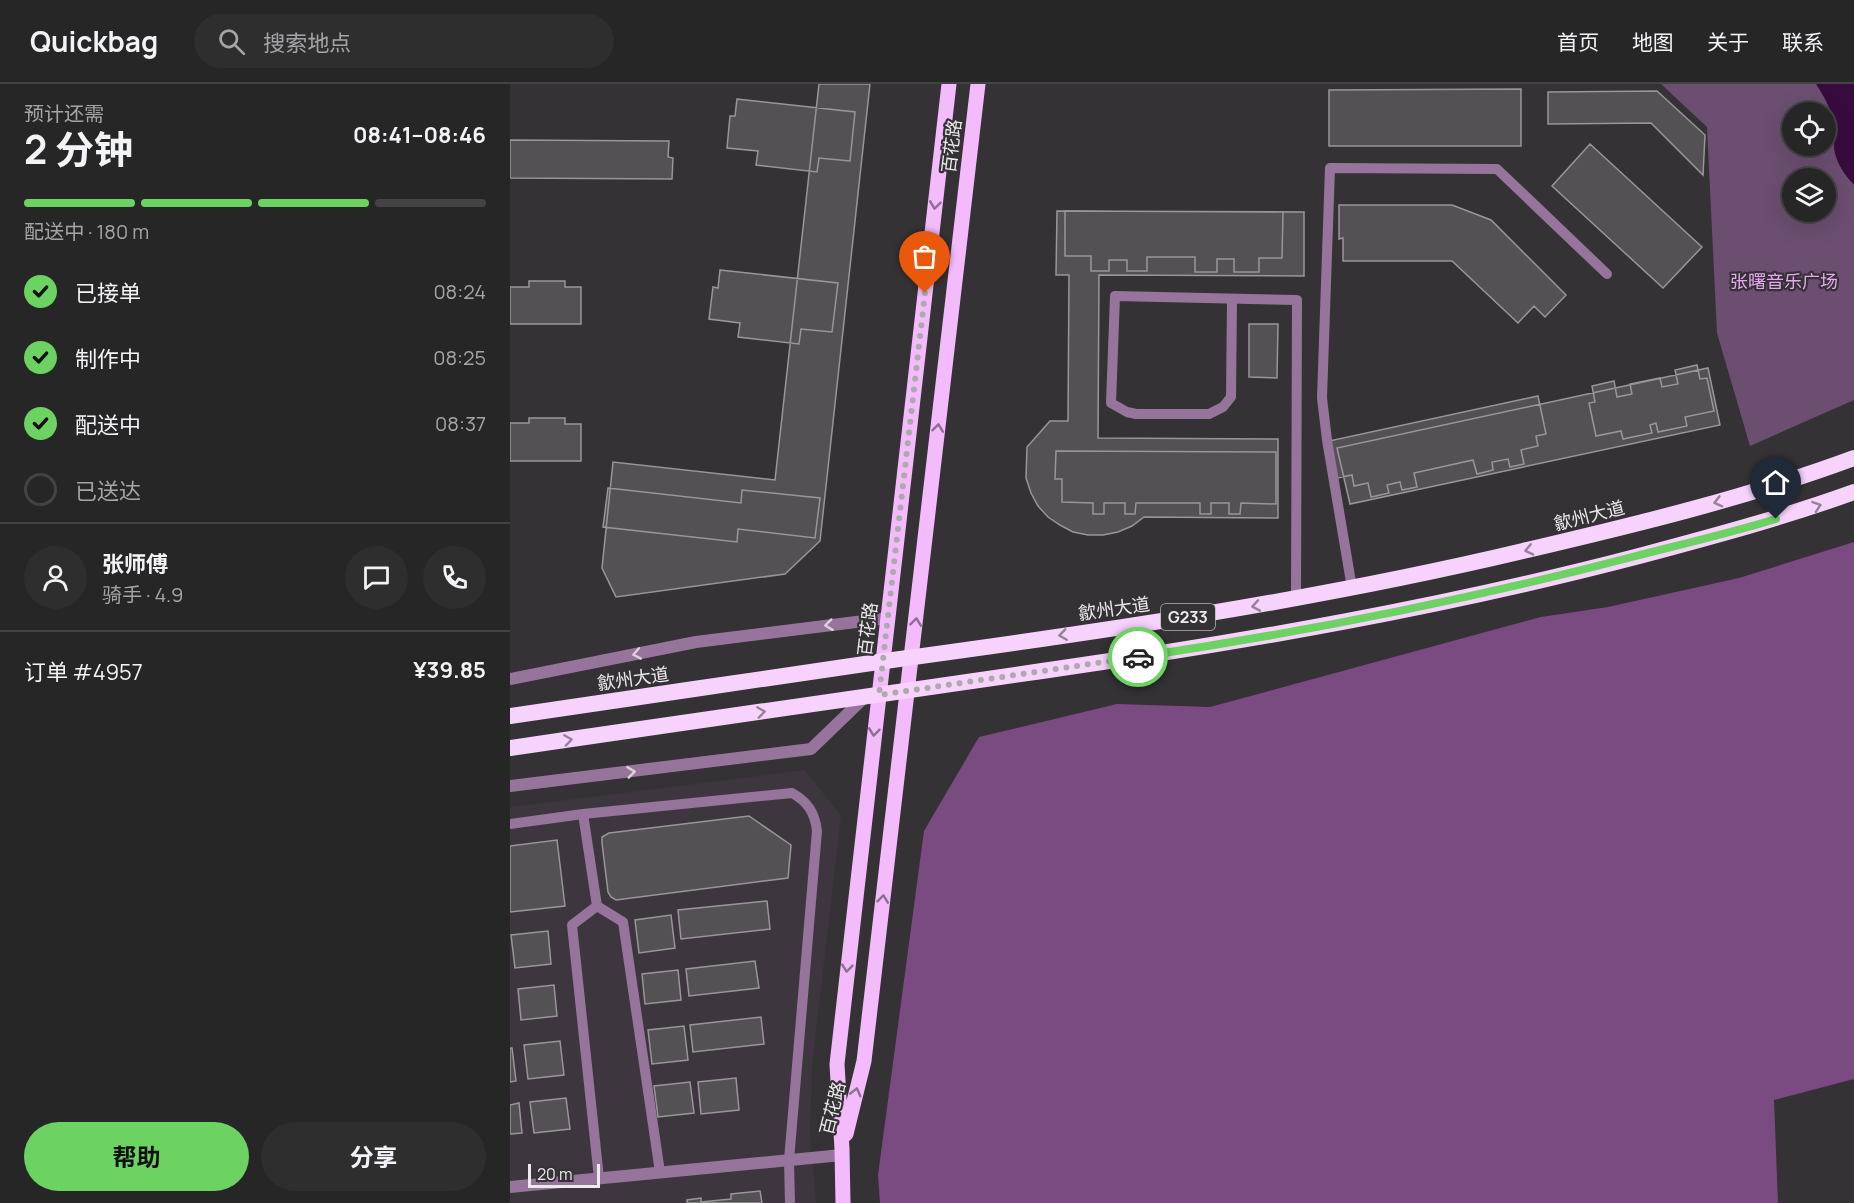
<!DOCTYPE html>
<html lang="zh">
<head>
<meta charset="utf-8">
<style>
	:root { --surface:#272627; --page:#2f2e2f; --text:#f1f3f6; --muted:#a4a5a7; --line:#434344; --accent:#6cd362 }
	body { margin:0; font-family:Manrope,"Noto Sans SC",sans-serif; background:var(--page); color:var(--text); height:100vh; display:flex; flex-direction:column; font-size:22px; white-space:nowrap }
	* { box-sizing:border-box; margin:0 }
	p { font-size:20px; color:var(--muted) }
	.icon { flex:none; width:33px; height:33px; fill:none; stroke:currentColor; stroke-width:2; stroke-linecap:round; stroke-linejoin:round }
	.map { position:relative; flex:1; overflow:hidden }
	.sheet { display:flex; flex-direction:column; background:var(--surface); width:510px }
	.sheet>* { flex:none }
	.tools { position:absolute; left:1272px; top:18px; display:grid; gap:12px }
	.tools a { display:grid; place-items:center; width:54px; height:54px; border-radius:50%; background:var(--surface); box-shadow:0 6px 24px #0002,0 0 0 2px var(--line); font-size:30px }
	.scale { position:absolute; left:18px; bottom:15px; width:72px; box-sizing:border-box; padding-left:6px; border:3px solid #eceaec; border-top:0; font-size:16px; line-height:21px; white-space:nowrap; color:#eceaec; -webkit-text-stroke:4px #343234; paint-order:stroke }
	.pin { position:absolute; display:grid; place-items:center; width:51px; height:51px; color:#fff; margin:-62px -26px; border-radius:50% 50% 50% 0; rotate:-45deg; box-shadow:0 0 6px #0007 }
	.pin .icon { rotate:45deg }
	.courier { position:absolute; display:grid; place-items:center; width:60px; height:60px; margin:-30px; border:4px solid #6cd362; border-radius:50%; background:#fff; color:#222; box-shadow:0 2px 8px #0007 }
	.head em { font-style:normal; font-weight:700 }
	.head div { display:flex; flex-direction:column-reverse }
	.head { display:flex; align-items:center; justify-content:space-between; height:102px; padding:0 24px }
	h1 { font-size:39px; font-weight:700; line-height:45px }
	.bar { display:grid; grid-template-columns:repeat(4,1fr); gap:9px 6px; align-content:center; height:72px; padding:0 24px }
	.bar i { height:8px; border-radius:4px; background:var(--line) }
	.bar .active { background:var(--accent) }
	.bar p { grid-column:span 4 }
	.line { display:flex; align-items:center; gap:15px; padding:0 24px; border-top:2px solid var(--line) }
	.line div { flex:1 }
	.round { display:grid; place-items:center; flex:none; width:63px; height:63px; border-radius:32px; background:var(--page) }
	ol { padding:0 24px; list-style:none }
	li { display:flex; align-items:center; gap:18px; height:66px }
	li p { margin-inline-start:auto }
	li .icon { padding:6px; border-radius:50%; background:var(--accent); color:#111; stroke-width:4 }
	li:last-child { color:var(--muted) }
	li i { width:33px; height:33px; border:3px solid var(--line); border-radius:50% }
	.action { display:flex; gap:12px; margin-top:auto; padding:12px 24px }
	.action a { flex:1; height:69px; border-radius:36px; background:var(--accent); color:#111; font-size:24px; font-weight:700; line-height:69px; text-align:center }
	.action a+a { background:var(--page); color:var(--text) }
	header { display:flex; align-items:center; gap:36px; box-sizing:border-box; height:84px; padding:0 30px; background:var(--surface); border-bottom:2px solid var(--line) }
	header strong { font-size:28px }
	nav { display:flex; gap:33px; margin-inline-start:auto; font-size:21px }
	.search { width:420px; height:54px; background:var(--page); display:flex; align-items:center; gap:15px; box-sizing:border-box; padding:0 21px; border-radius:33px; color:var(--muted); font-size:22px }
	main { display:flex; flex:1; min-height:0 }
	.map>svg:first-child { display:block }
	.built { fill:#3d363e }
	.green { fill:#6b4e70; fill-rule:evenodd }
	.forest { fill:#7a4b81 }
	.water { fill:#380b3f }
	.building { fill:#535153; stroke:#999699; stroke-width:1.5 }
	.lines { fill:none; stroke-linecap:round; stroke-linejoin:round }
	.service { stroke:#97749c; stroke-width:10 }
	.minor { stroke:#97749c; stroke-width:12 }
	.primary { stroke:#f3bafc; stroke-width:15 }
	.trunk { stroke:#f7d2fd; stroke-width:16 }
	.oneway { stroke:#8a6f8e }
	.oneway2 { stroke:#968298 }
	.oneway3 { stroke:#dbd2dc }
	.done { stroke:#acaaac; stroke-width:6; stroke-dasharray:0 10.8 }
	.route { stroke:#6cd362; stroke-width:8 }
	.labels { text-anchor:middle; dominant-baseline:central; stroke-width:4.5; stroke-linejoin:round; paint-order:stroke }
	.shield { fill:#343234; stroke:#b5b3b5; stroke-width:1.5 }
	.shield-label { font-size:16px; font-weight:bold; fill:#eceaec }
	.street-label { font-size:18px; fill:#eceaec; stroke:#343234 }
	.park-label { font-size:18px; fill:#eaa5f4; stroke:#343234 }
</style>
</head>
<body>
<header>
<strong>Quickbag</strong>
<div class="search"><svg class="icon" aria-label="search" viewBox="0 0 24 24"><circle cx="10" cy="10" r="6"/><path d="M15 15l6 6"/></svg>搜索地点</div>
<nav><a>首页</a><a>地图</a><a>关于</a><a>联系</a></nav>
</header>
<main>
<section class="sheet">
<div class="head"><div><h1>2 分钟</h1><p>预计还需</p></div><em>08:41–08:46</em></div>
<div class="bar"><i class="active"></i><i class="active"></i><i class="active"></i><i></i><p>配送中 · 180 m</p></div>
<ol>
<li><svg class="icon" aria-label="check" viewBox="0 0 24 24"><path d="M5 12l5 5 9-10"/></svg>已接单<p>08:24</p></li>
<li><svg class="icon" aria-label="check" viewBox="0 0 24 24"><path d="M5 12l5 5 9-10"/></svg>制作中<p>08:25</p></li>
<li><svg class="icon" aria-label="check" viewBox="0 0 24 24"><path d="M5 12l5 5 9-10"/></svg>配送中<p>08:37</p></li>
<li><i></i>已送达</li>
</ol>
<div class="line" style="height:108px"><a class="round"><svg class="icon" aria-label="person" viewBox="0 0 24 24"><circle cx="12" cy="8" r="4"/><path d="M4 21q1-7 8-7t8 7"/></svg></a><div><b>张师傅</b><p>骑手 · 4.9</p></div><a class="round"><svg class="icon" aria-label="chat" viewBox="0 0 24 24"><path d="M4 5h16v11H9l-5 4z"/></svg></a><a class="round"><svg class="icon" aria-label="phone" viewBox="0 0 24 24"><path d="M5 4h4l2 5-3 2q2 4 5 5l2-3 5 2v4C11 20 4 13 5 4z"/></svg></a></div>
<div class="line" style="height:78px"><div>订单 #4957</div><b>¥39.85</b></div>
<div class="action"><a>帮助</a><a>分享</a></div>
</section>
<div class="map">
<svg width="1344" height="1119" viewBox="0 0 1344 1119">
	<rect width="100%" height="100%" fill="#343234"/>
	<!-- built -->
	<path class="built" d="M 295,686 L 331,732 L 302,982 L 300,1050 L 306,1119 L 0,1119 L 0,723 Z"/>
	<!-- green -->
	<path class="green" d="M 1151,0 L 1344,0 L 1344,316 L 1240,362 L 1207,249 L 1197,43 ZM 1282,28 L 1316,28 L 1316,62 L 1282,62 ZM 1282,94 L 1316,94 L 1316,128 L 1282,128 Z"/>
	<!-- forest -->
	<path class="forest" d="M 1344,458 L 1344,995 L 1264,1016 L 1268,1119 L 370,1119 L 368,1091 L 414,747 L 469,653 L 607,620 L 700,623 L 1031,533 L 1098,523 L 1229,494 Z"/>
	<!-- water -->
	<path class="water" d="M 1306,0 L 1344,0 L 1344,101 C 1334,90 1326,79 1324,64 C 1324,59 1325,54 1325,49 C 1324,31 1316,15 1306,0 Z"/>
	<!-- building -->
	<path class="building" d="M 309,0 L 360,0 L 310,457 L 275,490 L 106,513 L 92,484 L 103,378 L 265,396 Z
		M 1011,5 L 1011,62 L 819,62 L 819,6 Z
		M 1147,7 L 1195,51 L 1193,91 L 1141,39 L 1038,40 L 1038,8 Z
		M 227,15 L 345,28 L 340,77 L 309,74 L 307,88 L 246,81 L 248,67 L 217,64 L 220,32 L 225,32 Z
		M 0,56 L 159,57 L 158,73 L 163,74 L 162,95 L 0,94 Z
		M 1080,60 L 1192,163 L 1153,204 L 1042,102 Z
		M 829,121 L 942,121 L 981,136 L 1056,211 L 1035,233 L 1024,222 L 1008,239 L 942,177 L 833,177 L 833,154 L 829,155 Z
		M 547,127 L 794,128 L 794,192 L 589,191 L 588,354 L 768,355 L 768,434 L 634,433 L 622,442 L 608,448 L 593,451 L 578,451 L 563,448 L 550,441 L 538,433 L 528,422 L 521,409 L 516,394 L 517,363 L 540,337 L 558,337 L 559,191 L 546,191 Z
		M 555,127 L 773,128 L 772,174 L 749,174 L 749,188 L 724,188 L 724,175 L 707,175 L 707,188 L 685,188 L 685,173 L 637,173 L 637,187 L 617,187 L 617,176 L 599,176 L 599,187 L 581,187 L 581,172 L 555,172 Z
		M 210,186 L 328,199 L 322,248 L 291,245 L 289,260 L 228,253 L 230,239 L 199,235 L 203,203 L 208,204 Z
		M 19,197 L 55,197 L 55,203 L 71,203 L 71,240 L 0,240 L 0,203 L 19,203 Z
		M 739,240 L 768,240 L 767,294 L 739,293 Z
		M 1187,281 L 1190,295 L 1197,294 L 1204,327 L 1175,333 L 1177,342 L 1148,348 L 1146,339 L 1140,341 L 1142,349 L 1113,355 L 1111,347 L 1086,352 L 1079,319 L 1085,318 L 1082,302 L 1104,297 L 1107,313 L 1122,310 L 1120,300 L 1150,294 L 1152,303 L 1168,300 L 1165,286 Z
		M 1198,284 L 1210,341 L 840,420 L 827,364 Z
		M 1028,312 L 1036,350 L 1026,352 L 1028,362 L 1011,366 L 1014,380 L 1000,383 L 998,375 L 982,378 L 983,386 L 967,390 L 963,376 L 904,389 L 907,403 L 892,406 L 890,398 L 877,401 L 879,409 L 861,413 L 858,399 L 844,402 L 842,391 L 827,394 L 819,357 Z
		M 19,334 L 55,334 L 55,340 L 71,340 L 71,377 L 0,377 L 0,339 L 19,339 Z
		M 546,367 L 766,368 L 766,420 L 731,419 L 730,430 L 719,430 L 719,419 L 701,419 L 701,430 L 690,430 L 690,419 L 626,419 L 625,430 L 615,430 L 615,419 L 594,419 L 594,430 L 583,430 L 583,419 L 552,418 L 552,395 L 545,395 Z
		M 98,404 L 231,419 L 232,406 L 310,414 L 305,454 L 228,445 L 227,458 L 93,443 Z
		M 239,732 L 281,761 L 278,794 L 106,816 L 101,813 L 98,808 L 92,759 L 92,753 L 99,749 Z
		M 47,756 L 55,822 L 0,828 L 0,762 Z
		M 257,817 L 260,845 L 171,855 L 168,826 Z
		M 161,831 L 165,864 L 129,869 L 125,836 Z
		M 38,847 L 41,880 L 5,884 L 1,851 Z
		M 245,877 L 249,904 L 179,912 L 176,885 Z
		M 168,886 L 171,916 L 135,920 L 132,890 Z
		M 44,901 L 47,932 L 11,936 L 8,905 Z
		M 251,933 L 254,960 L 183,968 L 180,941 Z
		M 174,942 L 178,976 L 142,980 L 138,946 Z
		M 50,957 L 54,991 L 18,995 L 14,961 Z
		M 0,964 L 2,964 L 6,997 L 0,998 Z
		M 226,994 L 229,1026 L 191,1030 L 188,998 Z
		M 180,998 L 184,1029 L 148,1033 L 144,1002 Z
		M 56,1014 L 60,1045 L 24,1049 L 20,1018 Z
		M 9,1019 L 12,1049 L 0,1050 L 0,1021 Z
		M 250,1107 L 252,1119 L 177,1119 L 177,1116 L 191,1114 L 191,1118 L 221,1115 L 221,1110 Z"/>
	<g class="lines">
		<!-- service -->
		<path class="service" d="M 722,215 L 721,313 L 713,323 L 699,330 L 626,330 L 617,328 L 601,319 L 605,212 L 787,216 L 786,515
			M 842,504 L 817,356 L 812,314 L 820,84 L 987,85 L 1097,190
			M 73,730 L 87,822 L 113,838 L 150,1088
			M 0,740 L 73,730 L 282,709 C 298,718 305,729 307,747 L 279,1076 L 280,1119
			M 87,822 L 62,841 L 89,1094"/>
		<!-- minor -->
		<path class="minor" d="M 0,595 L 186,558 L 378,534
			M 0,702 L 301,665 L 356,612
			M 0,1103 L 332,1071"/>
		<!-- primary -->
		<path class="primary" d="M 336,1050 L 354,977 L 468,0
			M 333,1119 L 332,1065 L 327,980 L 439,0"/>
		<!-- trunk -->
		<path class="trunk" d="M 0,632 C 125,614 250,595 375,577 C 589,548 802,517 1013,467 C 1124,441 1236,414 1344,374
			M 0,664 C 177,638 354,613 532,587 C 734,558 935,523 1133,471 C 1204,452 1275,433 1344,408"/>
	</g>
	<!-- one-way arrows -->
	<defs><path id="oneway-chevron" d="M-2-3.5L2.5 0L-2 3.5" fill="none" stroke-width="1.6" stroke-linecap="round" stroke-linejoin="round" transform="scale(1.5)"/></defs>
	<g class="oneway">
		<use href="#oneway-chevron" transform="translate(425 121) rotate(97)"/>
		<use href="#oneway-chevron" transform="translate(428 344) rotate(-83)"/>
		<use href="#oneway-chevron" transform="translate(406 538) rotate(-83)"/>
		<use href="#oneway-chevron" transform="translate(364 648) rotate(97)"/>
		<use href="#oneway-chevron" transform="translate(373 815) rotate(-83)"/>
		<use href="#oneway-chevron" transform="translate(337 884) rotate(96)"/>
		<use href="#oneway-chevron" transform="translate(346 1008) rotate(-76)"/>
	</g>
	<g class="oneway2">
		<use href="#oneway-chevron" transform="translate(1208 418) rotate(165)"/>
		<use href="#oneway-chevron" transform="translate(1307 422) rotate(-19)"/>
		<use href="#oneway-chevron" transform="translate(1019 466) rotate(167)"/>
		<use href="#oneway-chevron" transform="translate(746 522) rotate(170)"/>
		<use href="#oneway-chevron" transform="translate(553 551) rotate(172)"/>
		<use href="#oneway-chevron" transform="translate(251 628) rotate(-8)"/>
		<use href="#oneway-chevron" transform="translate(58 656) rotate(-8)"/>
	</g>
	<g class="oneway3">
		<use href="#oneway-chevron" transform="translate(319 541) rotate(173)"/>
		<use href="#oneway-chevron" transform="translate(127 570) rotate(169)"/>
		<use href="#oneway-chevron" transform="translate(121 688) rotate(-7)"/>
	</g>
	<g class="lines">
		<!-- done -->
		<path class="done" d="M 415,209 L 369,611 L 628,573"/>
		<!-- route -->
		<path class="route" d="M 628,573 C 795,548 962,515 1126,472 C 1173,460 1220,449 1266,435"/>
	</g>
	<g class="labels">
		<!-- shield labels -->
		<rect class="shield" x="651" y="520" width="54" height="26" rx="4.5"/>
		<g class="shield-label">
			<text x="678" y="533">G233</text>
		</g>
		<!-- street labels -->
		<g class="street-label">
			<text transform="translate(441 62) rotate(-83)">百花路</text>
			<text transform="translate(1079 431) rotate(-14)">歙州大道</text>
			<text transform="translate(604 524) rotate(-8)">歙州大道</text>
			<text transform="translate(357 545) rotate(-83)">百花路</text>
			<text transform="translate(123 594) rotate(-8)">歙州大道</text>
			<text transform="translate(322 1024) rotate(-76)">百花路</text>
		</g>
		<!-- park labels -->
		<g class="park-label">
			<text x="1274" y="197">张曙音乐广场</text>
		</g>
	</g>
</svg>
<div class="tools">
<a><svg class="icon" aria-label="locate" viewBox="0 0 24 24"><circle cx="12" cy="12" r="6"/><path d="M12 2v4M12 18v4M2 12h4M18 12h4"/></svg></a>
<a><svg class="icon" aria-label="layers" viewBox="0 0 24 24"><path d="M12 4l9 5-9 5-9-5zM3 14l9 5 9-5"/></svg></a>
</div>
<div class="scale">20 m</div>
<div class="pin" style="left:415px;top:209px;background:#ea580c"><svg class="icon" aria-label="bag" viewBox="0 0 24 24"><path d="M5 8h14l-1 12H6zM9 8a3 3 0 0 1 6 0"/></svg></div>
<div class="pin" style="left:1266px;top:435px;background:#1f2937"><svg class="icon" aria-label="home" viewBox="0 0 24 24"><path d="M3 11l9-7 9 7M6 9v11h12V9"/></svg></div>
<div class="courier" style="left:628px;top:573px"><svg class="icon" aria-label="car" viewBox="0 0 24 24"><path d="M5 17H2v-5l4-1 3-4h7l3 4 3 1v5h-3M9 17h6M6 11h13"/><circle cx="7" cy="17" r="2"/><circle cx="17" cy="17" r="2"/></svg></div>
</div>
</main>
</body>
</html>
